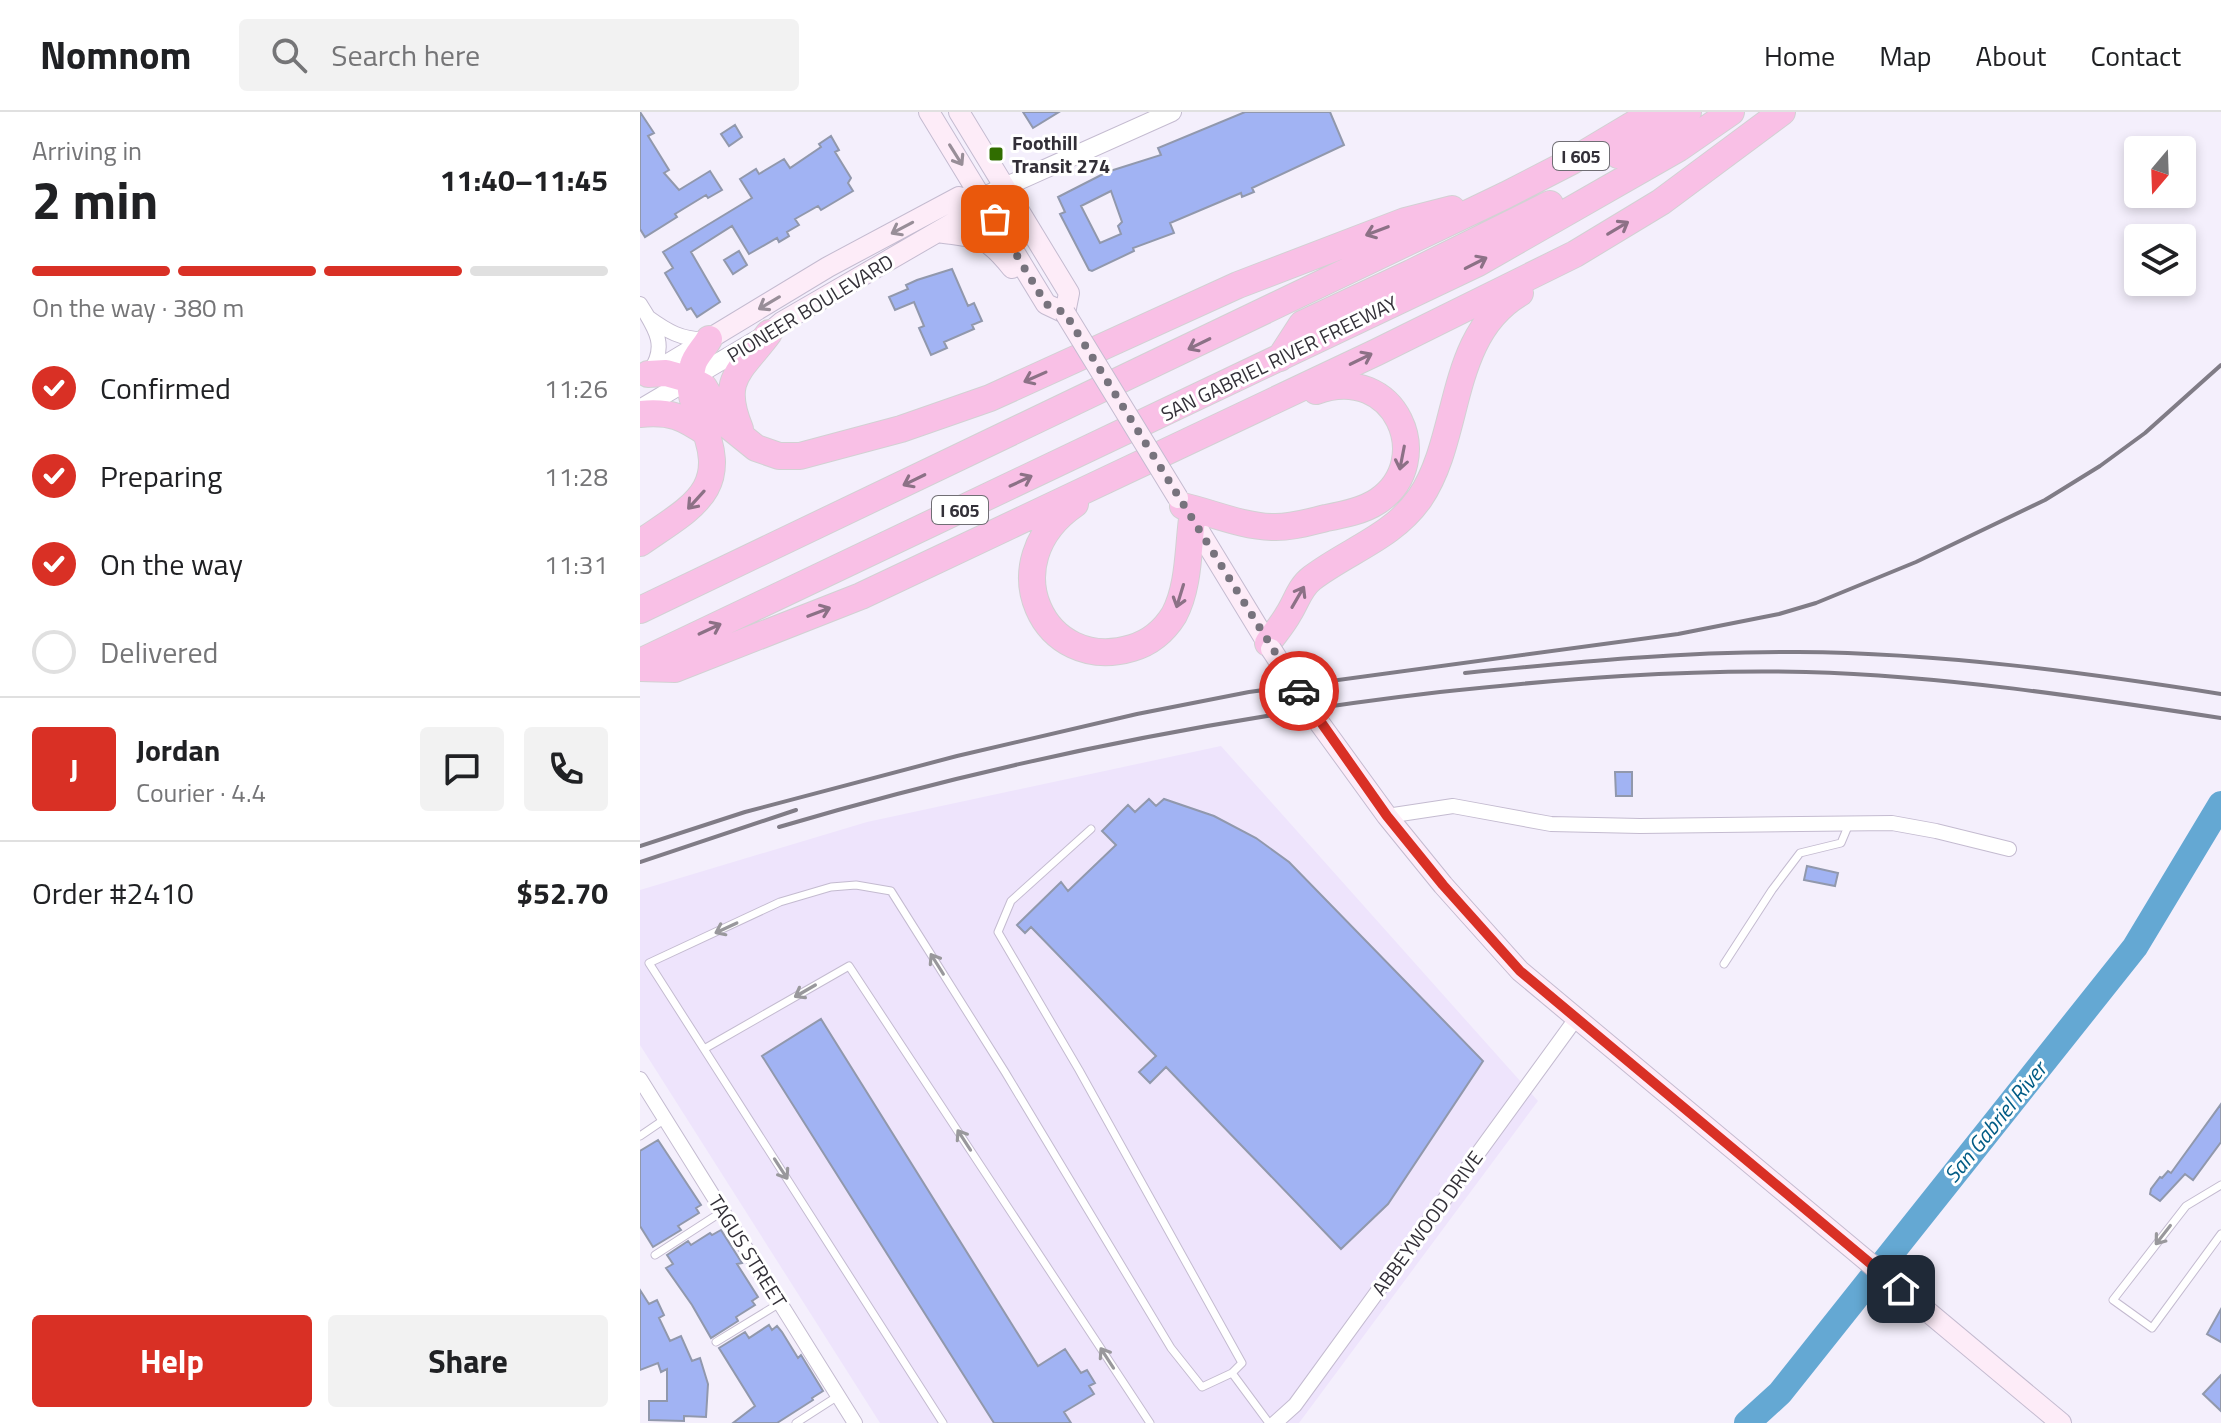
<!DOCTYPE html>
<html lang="en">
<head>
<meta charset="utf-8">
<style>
	:root { --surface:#fff; --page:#f2f2f2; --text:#202124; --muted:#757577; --line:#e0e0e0; --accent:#d93025 }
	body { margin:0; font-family:"Titillium Web",sans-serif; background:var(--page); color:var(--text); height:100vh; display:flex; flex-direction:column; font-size:30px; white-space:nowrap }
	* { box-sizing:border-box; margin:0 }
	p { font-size:26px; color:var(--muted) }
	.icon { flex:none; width:44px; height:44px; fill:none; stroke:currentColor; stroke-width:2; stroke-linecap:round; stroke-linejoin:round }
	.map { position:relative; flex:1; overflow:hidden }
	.panel { display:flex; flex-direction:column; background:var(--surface); width:640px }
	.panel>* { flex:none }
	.needle { width:52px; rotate:199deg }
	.fabs { position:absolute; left:1484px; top:24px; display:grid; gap:16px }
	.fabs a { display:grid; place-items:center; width:72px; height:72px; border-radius:8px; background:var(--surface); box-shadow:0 4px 12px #0003; font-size:40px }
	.pin { position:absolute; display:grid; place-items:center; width:68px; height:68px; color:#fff; margin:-34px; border-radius:16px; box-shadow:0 4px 12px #0006 }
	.courier { position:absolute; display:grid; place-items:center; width:80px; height:80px; margin:-40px; border:6px solid #d93025; border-radius:50%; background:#fff; color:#222; box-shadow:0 2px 10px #0007 }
	.overview em { font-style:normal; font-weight:700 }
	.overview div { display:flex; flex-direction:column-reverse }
	.overview { display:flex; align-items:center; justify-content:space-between; height:136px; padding:0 32px }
	h1 { font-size:52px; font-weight:700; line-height:60px }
	.bar { display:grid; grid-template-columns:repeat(4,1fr); gap:12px 8px; align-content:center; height:96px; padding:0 32px }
	.bar i { height:10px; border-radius:6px; background:var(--line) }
	.bar .selected { background:var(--accent) }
	.bar p { grid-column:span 4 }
	.line { display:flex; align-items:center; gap:20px; padding:0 32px; border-top:2px solid var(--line) }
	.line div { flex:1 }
	.round { display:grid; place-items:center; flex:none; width:84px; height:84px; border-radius:8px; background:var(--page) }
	ol { padding:0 32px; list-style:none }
	li { display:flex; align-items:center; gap:24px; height:88px }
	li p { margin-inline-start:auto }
	li .icon { padding:8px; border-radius:50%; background:var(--accent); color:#fff; stroke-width:4 }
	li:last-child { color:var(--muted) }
	li i { width:44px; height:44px; border:4px solid var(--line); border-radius:50% }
	.primary-button { display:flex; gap:16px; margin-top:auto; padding:16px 32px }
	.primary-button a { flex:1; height:92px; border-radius:8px; background:var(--accent); color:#fff; font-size:32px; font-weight:700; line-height:92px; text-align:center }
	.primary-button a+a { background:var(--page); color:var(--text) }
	header { display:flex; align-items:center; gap:48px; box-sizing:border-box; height:112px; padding:0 40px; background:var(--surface); border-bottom:2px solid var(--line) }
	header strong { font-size:38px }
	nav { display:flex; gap:44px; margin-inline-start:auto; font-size:28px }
	.search { width:560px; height:72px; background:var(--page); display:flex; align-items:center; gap:20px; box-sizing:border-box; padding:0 28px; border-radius:8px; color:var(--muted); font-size:30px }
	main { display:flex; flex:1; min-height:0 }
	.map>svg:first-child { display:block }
	.built { fill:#eee4fc }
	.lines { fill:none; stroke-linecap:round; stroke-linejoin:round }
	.river { stroke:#64a8d3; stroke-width:26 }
	.building { fill:#a1b3f3; stroke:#9198ac; stroke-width:2; fill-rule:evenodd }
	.service-casing { stroke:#c4bbd0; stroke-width:9 }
	.minor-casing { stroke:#c4bbd0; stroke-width:16 }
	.tertiary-casing { stroke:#c4bbd0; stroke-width:20 }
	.secondary-casing { stroke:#c4bbd0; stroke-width:22 }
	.motorway-casing { stroke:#d2d1d3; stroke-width:28 }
	.service { stroke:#fff; stroke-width:7 }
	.minor { stroke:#fff; stroke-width:14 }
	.tertiary { stroke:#fff; stroke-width:18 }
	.secondary { stroke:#fdecf8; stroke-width:20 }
	.motorway { stroke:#f9c0e6; stroke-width:26 }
	.rail { stroke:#807c86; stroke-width:4 }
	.secondary-bridge-casing { stroke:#c4bbd0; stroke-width:22; stroke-linecap:butt }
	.secondary-bridge { stroke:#fdecf8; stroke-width:20 }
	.oneway { stroke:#988e98 }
	.oneway2 { stroke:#8c7186 }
	.oneway3 { stroke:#99989c }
	.done { stroke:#77737d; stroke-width:8; stroke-dasharray:0 14.4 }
	.route { stroke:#d93025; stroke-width:10 }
	.poi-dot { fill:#306d00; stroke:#fff; stroke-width:3 }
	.labels { text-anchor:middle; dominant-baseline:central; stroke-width:6; stroke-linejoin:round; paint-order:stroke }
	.shield { fill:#fff; stroke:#706e74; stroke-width:2 }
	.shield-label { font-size:18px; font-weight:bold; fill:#333038 }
	.poi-label { font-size:20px; font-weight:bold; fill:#333038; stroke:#fff; text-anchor:start }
	.street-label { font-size:20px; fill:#333038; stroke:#fff }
	.water-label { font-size:22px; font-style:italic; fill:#025c85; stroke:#fff }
</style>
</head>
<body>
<header>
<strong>Nomnom</strong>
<div class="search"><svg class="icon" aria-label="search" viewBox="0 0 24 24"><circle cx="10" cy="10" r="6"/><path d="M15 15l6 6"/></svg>Search here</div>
<nav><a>Home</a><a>Map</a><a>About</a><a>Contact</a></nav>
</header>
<main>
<section class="panel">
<div class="overview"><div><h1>2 min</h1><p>Arriving in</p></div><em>11:40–11:45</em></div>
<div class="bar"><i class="selected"></i><i class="selected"></i><i class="selected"></i><i></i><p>On the way · 380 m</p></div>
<ol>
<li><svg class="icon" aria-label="check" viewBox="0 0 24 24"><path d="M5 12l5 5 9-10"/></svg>Confirmed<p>11:26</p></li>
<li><svg class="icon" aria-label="check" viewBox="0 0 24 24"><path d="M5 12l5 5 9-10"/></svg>Preparing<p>11:28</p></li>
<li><svg class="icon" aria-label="check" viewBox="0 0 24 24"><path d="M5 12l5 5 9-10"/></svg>On the way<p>11:31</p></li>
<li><i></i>Delivered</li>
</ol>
<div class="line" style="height:144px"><b class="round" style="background:var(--accent);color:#fff">J</b><div><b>Jordan</b><p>Courier · 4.4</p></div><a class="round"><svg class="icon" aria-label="chat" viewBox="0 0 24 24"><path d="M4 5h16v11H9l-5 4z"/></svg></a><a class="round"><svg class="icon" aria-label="phone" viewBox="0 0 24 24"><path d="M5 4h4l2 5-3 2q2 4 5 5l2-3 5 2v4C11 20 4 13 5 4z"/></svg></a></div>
<div class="line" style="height:104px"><div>Order #2410</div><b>$52.70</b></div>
<div class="primary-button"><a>Help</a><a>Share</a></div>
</section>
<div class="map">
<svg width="1581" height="1311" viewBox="0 0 1581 1311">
	<rect width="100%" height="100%" fill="#f4effc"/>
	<!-- built -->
	<path class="built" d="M 581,634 L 898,989 L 659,1311 L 240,1311 L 0,933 L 0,778 L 227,710 Z"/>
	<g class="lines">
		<!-- river -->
		<path class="river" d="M 1107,1311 L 1140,1281 L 1495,835 L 1581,692"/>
	</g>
	<!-- building -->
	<path class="building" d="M 0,0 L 14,21 L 8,24 L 29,58 L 24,61 L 39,78 L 70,59 L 82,78 L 68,86 L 66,83 L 35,102 L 37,105 L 5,125 L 0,117 Z
		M 383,0 L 419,0 L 393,16 Z
		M 605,0 L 690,0 L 704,33 L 612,76 L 614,80 L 602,85 L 601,81 L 530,111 L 534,121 L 493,136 L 494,139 L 452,159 L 449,158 L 420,102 L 425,100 L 418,85 L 467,60 L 521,43 L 518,36 ZM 471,79 L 482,110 L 478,114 L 481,122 L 460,131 L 441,94 Z
		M 95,13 L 102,25 L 89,34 L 81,22 Z
		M 191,24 L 199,38 L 195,40 L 211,66 L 208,71 L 213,79 L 181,98 L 178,94 L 155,107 L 159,113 L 147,120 L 149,124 L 139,130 L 137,126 L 109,142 L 92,114 L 51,140 L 80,190 L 57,205 L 51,196 L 47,198 L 25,161 L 33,156 L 23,140 L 112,86 L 100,67 L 116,57 L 119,62 L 144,47 L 150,56 L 181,35 L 179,32 Z
		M 99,139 L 107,153 L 93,162 L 84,148 Z
		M 312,157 L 328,194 L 334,191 L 342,209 L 332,213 L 334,217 L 304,230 L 307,236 L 291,243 L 279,216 L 284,214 L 274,190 L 255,198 L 249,185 L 268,177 L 266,173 L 277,168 Z
		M 975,660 L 992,660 L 992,684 L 976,684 Z
		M 509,687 L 516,694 L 524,687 L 574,704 L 616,726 L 649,750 L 843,949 L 748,1092 L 701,1137 L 526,955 L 510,971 L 499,960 L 516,944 L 391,815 L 385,821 L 377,813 L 421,770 L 428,779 L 476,733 L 462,719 L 488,693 L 495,700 Z
		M 1167,754 L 1198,761 L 1195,774 L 1164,768 Z
		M 181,907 L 398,1254 L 425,1237 L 441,1261 L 447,1258 L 455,1271 L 449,1274 L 454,1282 L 424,1300 L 431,1311 L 354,1311 L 122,944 Z
		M 1581,992 L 1581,1030 L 1553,1068 L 1545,1062 L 1520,1089 L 1510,1082 L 1511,1077 L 1520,1065 L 1522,1066 L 1528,1059 L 1531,1061 Z
		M 18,1028 L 61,1093 L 56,1096 L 59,1101 L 38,1114 L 41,1118 L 13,1135 L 0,1114 L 0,1039 Z
		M 81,1118 L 102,1151 L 97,1152 L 118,1185 L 112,1189 L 115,1193 L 96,1205 L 98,1209 L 71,1226 L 52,1193 L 26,1156 L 33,1152 L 27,1143 L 48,1129 L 51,1133 L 70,1121 L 72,1123 Z
		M 0,1178 L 9,1192 L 17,1188 L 24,1203 L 19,1206 L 30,1229 L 41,1224 L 52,1249 L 60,1246 L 68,1272 L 66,1305 L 44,1304 L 44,1309 L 9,1308 L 9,1289 L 27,1289 L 27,1257 L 21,1260 L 18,1251 L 0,1258 Z
		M 1581,1197 L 1581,1230 L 1567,1222 Z
		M 129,1213 L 132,1218 L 137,1214 L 142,1220 L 158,1246 L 161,1243 L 183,1279 L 172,1286 L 173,1288 L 137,1311 L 93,1311 L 115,1294 L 79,1236 L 105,1220 L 109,1226 Z
		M 1581,1263 L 1581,1299 L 1563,1282 Z"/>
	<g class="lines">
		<defs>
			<path id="service" d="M 451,717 L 371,789 L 358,820 L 439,958 L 602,1251 L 592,1261
				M 1084,852 L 1132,778 L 1160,741 L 1201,731 L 1209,712
				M 64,937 L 9,851 L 140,790 L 191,775 L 216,773 L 251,779 L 365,960 L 531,1236 L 562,1275 L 592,1261 L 629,1311
				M 0,1024 L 25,1007
				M 1581,1073 L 1546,1094 L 1473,1188 L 1512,1216 L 1581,1122
				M 15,1143 L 83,1099
				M 76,1230 L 140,1191
				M 156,1311 L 198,1284
				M 303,1311 L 64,937 L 209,854 L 510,1311"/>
			<path id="minor" d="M 0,192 C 15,216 28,234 10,259
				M 9,206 C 27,219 42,228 65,227
				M 747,704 L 813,694 L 911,712 L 1000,714 L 1252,711 L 1296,719 L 1369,737
				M 0,967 L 215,1311
				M 635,1311 L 655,1293 L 935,908"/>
			<path id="tertiary" d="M 342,85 L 532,0
				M 13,260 L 63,230
				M 0,297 L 118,227"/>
			<path id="secondary" d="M 289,0 L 406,192 L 425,201 L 429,181 L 319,0
				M 298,120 C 339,126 345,122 372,156
				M 129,221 L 142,210 L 325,104 L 329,101 L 332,90
				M 69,227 L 188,155 L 319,85 L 332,90 L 342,85
				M 550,404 L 631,537
				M 678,609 L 747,704 L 803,773 L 880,859 L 1421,1311"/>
			<path id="motorway" d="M 978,43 L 1048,0
				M 640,246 L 662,212 L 771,161 L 910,92
				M 8,262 L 26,261 L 51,268 L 64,275 L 85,311 L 116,336 L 139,344 L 160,344 L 261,317 L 350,286 L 598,173 L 765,109 L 812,97
				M 0,302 C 31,299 43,305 68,322
				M 100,317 C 79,266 101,259 129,221
				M 435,392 C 350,450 403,563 492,536 C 509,531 524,519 534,503 C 549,475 548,438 552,407
				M 543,394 C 572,401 602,414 632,415 C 650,416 669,410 686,406 C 703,403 723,399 738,389 C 797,349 756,250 676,279
				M 0,431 C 53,394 93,378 60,306 C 52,289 47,272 53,253 C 55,244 65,235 69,227
				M 0,498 L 866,83 L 932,49 L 1014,0
				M 628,531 C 635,521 643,512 649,501 C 657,488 660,475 672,466 C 709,438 753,425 780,386 C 822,324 807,224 880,181
				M 0,550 L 838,151 L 1039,36 L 1091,0
				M 0,556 L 35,557 L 221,484 L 737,240 L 935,142 L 1021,90 L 1142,0"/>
		</defs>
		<!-- service casing -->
		<use href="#service" class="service-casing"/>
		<!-- minor casing -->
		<use href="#minor" class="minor-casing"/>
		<!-- tertiary casing -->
		<use href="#tertiary" class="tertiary-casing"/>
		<!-- secondary casing -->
		<use href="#secondary" class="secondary-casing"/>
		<!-- motorway casing -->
		<use href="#motorway" class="motorway-casing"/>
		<!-- service -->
		<use href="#service" class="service"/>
		<!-- minor -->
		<use href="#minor" class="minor"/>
		<!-- tertiary -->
		<use href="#tertiary" class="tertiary"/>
		<!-- secondary -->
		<use href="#secondary" class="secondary"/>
		<!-- motorway -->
		<use href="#motorway" class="motorway"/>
		<!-- rail -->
		<path class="rail" d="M 825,561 C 935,550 1047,539 1158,540 C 1300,541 1441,560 1581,582
			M 139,715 C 355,651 576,606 800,580 C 921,567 1043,557 1166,560 C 1305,564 1443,585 1581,606
			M 0,734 L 105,700 L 317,644 L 497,602 L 609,580 L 1038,522 L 1139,502 L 1176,491 L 1276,450 L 1405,388 L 1460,354 L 1505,321 L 1581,253
			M 0,750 L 156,698"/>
		<defs>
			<path id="secondary-bridge" d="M 425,201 L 538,386
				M 631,537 L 678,609"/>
		</defs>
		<!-- secondary-bridge casing -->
		<use href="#secondary-bridge" class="secondary-bridge-casing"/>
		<!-- secondary-bridge -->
		<use href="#secondary-bridge" class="secondary-bridge"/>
	</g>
	<!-- one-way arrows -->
	<defs><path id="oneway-shaft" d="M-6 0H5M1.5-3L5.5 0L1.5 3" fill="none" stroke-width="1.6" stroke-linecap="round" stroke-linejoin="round" transform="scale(2)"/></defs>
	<g class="oneway">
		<use href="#oneway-shaft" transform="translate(316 43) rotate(58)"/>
		<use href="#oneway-shaft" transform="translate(262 116) rotate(152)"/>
		<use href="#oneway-shaft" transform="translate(129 191) rotate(149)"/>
	</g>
	<g class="oneway2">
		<use href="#oneway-shaft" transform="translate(978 116) rotate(-31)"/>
		<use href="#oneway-shaft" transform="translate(737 119) rotate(159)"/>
		<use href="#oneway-shaft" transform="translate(836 151) rotate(-27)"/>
		<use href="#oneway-shaft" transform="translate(559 232) rotate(154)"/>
		<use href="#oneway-shaft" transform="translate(721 247) rotate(-26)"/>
		<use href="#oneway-shaft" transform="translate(395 265) rotate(156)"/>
		<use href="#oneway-shaft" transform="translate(762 346) rotate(101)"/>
		<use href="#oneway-shaft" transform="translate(274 368) rotate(154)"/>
		<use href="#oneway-shaft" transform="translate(381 369) rotate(-25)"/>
		<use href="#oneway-shaft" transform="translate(56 388) rotate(132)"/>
		<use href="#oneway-shaft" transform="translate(540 484) rotate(107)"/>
		<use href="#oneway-shaft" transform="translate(658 485) rotate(-60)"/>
		<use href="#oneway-shaft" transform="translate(179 500) rotate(-21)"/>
		<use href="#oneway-shaft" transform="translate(70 517) rotate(-25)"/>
	</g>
	<g class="oneway3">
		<use href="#oneway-shaft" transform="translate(86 816) rotate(155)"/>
		<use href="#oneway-shaft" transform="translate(297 852) rotate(-122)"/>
		<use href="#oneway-shaft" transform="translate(165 879) rotate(150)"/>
		<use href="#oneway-shaft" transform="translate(324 1028) rotate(-123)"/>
		<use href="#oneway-shaft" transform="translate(141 1057) rotate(57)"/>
		<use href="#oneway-shaft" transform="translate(1523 1123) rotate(128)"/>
		<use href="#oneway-shaft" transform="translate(467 1246) rotate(-123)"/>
	</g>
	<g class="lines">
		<!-- done -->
		<path class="done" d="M 355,107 L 406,192 L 425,201 L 659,579"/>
		<!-- route -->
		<path class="route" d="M 659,579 L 747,704 L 803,773 L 880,859 L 1261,1177"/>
	</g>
	<!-- markers -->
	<rect class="poi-dot" x="348" y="34" width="16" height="16" rx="4"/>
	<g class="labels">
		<!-- shield labels -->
		<g class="shield">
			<rect x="913" y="30" width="56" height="28" rx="6"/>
			<rect x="292" y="384" width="56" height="28" rx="6"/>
		</g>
		<g class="shield-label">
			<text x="941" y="44">I 605</text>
			<text x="320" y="398">I 605</text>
		</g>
		<!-- poi labels -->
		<g class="poi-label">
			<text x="372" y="30">Foothill<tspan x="372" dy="23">Transit 274</tspan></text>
		</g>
		<!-- street labels -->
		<g class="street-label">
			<text transform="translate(170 196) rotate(-31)">PIONEER BOULEVARD</text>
			<text transform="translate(639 246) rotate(-26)">SAN GABRIEL RIVER FREEWAY</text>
			<text transform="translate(787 1111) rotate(-54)">ABBEYWOOD DRIVE</text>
			<text transform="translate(108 1139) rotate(58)">TAGUS STREET</text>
		</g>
		<!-- water labels -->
		<g class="water-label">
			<text transform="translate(1355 1010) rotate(-51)">San Gabriel River</text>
		</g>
	</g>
</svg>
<div class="fabs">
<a><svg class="needle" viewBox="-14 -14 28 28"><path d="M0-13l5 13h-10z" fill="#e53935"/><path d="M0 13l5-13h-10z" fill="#757577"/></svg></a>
<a><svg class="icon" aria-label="layers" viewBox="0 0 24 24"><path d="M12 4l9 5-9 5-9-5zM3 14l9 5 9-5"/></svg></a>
</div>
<div class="pin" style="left:355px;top:107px;background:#ea580c"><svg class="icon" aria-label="bag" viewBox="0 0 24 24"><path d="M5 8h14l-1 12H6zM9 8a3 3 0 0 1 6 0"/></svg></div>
<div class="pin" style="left:1261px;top:1177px;background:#1f2937"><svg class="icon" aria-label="home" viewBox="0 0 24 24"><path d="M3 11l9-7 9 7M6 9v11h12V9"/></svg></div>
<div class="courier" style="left:659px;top:579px"><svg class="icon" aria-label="car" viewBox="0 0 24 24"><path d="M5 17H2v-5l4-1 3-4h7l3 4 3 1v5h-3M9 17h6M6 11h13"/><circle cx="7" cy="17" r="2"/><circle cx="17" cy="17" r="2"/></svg></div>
</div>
</main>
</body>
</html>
